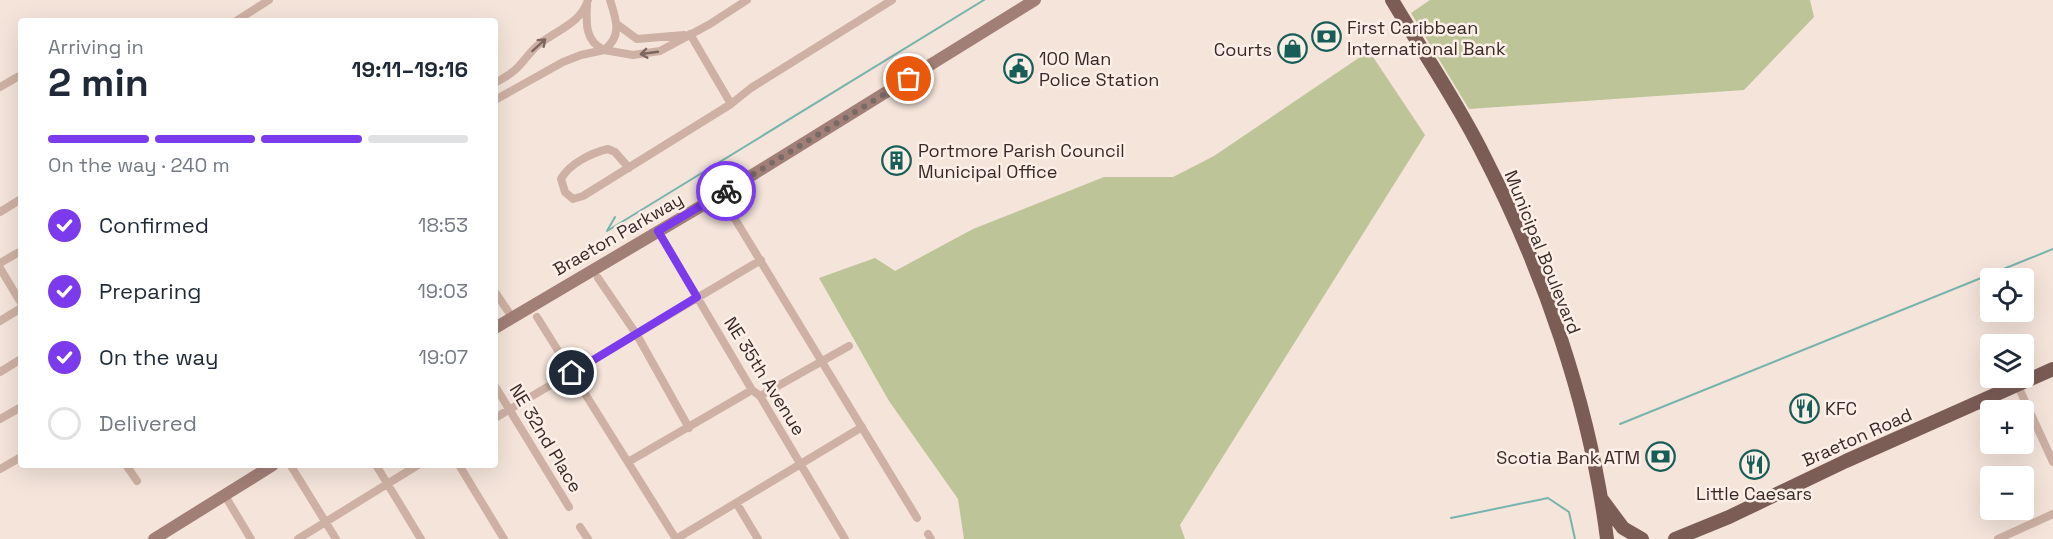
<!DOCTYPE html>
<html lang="en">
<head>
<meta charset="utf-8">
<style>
	:root { --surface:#fff; --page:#f2f2f3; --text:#1f2937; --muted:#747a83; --line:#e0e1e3; --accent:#7c3aed }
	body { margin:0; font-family:"Space Grotesk",sans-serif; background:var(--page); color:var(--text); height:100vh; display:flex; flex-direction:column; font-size:22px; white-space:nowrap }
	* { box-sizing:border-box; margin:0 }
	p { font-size:20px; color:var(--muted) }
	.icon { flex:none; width:33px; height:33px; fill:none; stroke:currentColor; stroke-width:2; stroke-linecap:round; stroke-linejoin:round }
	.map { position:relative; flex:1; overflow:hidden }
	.sheet { position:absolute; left:18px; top:18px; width:480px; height:450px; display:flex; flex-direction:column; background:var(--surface); border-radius:6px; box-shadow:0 6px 24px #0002 }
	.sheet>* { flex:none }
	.tools { position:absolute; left:1980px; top:268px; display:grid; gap:12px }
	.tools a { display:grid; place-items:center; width:54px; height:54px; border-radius:6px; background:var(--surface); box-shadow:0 6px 24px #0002; font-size:30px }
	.pin { position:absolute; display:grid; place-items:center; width:51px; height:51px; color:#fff; margin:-26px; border:3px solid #fff; border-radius:50%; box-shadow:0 2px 6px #0007 }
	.courier { position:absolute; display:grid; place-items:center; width:60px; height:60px; margin:-30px; border:4px solid #7c3aed; border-radius:50%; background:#fff; color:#222; box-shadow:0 2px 8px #0007 }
	.summary em { font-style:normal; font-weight:600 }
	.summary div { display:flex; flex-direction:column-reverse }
	.summary { display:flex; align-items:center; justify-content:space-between; height:102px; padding:0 30px }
	h1 { font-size:39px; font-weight:600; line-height:45px }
	.bar { display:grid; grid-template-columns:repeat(4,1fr); gap:9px 6px; align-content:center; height:72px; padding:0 30px }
	.bar i { height:8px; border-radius:4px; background:var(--line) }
	.bar .active { background:var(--accent) }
	.bar p { grid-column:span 4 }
	ol { padding:0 30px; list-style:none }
	li { display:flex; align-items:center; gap:18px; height:66px }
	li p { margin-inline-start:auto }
	li .icon { padding:6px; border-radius:50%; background:var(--accent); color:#fff; stroke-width:4 }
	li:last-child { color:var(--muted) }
	li i { width:33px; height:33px; border:3px solid var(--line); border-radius:50% }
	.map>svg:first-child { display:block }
	.green { fill:#bdc598 }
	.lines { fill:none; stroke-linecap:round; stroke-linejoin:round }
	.stream { stroke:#76b4ad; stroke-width:2 }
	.street { stroke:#ceb1a4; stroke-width:8 }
	.secondary { stroke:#a27f76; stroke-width:12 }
	.primary { stroke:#7c5d56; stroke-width:14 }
	.oneway { stroke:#7c665f }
	.done { stroke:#7a6a66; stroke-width:6; stroke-dasharray:0 10.8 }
	.route { stroke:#7c3aed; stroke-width:8 }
	.labels { text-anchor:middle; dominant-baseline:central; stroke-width:5; stroke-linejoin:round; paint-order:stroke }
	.poi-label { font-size:18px; fill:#382927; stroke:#fbefe7; text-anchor:start }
	.street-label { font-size:18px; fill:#382927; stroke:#fbefe7 }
</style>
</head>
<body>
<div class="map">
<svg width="2053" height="539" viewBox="0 0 2053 539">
	<rect width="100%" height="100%" fill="#f4e4da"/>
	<!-- green -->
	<path class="green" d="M 1430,0 L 1810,0 L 1814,17 L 1744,90 L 1469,109 L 1411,13 Z
		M 1369,51 L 1425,135 L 1180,525 L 1185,539 L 964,539 L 958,499 L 889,401 L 819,278 L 875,258 L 895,271 L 973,229 L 1104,177 L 1173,177 L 1214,156 Z"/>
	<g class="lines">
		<!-- stream -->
		<path class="stream" d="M 615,217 L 607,231 L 984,0
			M 1620,424 L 2053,249
			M 1451,518 L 1548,498 L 1569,512 L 1575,539"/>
		<!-- street -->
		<path class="street" d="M 587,4 C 586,24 585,41 604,50
			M 236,21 L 269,0
			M 618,25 L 637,39 L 684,35
			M 690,34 L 731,104 L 751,88 L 892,0
			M 604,50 C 623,36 616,19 610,0
			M 495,83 C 503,78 512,74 518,67 C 525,60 530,52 537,46 C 554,31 581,24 588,0
			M 0,87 L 21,75
			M 495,100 L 563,62 L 581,55 L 604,50 L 633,55 L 660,51 L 710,24 L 747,0
			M 629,168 L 615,152 L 608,149 C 591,153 569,164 561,179 L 565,192 L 573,199 L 583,196 L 731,104
			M 724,201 L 917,518
			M 0,212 L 21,199
			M 658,231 L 752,390 L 760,396 L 845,539
			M 0,263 L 21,251
			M 0,268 L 21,303
			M 598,278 L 637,335 L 689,428
			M 495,292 L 512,317
			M 537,317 L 676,539 L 862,427
			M 0,321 L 21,308
			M 0,372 L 21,359
			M 495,386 L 569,507
			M 2018,386 L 2053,462
			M 760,396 L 849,346
			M 495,418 L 761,260
			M 0,419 L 21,407
			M 628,462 L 752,390
			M 126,465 L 137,481
			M 376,465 L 421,539
			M 459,465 L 504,539
			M 291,466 L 336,539
			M 0,469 L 21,457
			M 224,494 L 251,539
			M 737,504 L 758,539
			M 580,527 L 588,539
			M 928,534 L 931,539
			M 298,539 L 418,465
			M 1998,539 L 2053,514"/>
		<!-- secondary -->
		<path class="secondary" d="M 495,328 L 720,195 L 1035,0
			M 154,539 L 273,465"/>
		<!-- primary -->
		<path class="primary" d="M 1392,0 C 1421,49 1454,97 1480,148 C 1543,269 1590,404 1607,539
			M 1603,501 L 1623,528 L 1642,539
			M 1675,539 L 1729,517 L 1846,461 L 2053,369"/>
	</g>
	<!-- one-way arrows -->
	<defs><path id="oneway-shaft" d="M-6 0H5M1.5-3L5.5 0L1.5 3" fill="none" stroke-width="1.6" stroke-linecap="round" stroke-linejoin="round" transform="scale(1.5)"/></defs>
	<g class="oneway">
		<use href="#oneway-shaft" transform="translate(539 45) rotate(-42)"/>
		<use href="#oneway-shaft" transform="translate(649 53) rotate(172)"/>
	</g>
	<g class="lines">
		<!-- done -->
		<path class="done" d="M 726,191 L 909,79"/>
		<!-- route -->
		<path class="route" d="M 572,373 L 697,297 L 658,231 L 726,191"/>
	</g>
	<!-- icons -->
	<defs>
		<symbol id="bank-ring" viewBox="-11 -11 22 22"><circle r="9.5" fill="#fbefe7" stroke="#185e58" stroke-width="1.5"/><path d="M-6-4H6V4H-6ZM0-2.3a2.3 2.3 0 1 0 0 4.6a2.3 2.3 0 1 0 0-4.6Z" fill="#185e58"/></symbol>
		<symbol id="shop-ring" viewBox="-11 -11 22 22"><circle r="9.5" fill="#fbefe7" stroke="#185e58" stroke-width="1.5"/><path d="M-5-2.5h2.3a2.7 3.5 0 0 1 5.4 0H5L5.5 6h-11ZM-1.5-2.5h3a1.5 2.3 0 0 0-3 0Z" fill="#185e58"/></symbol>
		<symbol id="civic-ring" viewBox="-11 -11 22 22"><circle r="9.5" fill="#fbefe7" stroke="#185e58" stroke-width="1.5"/><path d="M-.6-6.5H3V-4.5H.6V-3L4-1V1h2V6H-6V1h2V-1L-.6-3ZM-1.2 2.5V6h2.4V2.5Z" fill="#185e58"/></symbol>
		<symbol id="building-ring" viewBox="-11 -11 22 22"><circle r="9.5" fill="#fbefe7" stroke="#185e58" stroke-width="1.5"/><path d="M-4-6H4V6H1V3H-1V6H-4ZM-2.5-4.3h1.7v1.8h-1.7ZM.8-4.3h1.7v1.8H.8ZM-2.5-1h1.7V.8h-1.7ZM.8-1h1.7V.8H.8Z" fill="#185e58"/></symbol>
		<symbol id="restaurant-ring" viewBox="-11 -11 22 22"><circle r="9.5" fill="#fbefe7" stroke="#185e58" stroke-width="1.5"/><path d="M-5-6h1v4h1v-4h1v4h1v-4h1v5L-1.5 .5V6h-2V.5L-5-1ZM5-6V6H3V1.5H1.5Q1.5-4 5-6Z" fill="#185e58"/></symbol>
	</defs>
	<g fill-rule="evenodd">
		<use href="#bank-ring" x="1310" y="20" width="33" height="33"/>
		<use href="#shop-ring" x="1276" y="32" width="33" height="33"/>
		<use href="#civic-ring" x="1002" y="52" width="33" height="33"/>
		<use href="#building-ring" x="880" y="144" width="33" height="33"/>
		<use href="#restaurant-ring" x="1788" y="392" width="33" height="33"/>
		<use href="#bank-ring" x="1644" y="440" width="33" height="33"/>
		<use href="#restaurant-ring" x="1738" y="448" width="33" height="33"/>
	</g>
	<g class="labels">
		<!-- poi labels -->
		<g class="poi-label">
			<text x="1347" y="27">First Caribbean<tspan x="1347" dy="21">International Bank</tspan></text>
			<text x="1272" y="49" text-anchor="end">Courts</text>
			<text x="1039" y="58">100 Man<tspan x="1039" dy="21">Police Station</tspan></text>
			<text x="918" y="150">Portmore Parish Council<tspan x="918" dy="21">Municipal Office</tspan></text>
			<text x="1825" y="408">KFC</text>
			<text x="1640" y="457" text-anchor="end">Scotia Bank ATM</text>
			<text x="1754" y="493" text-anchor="middle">Little Caesars</text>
		</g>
		<!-- street labels -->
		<g class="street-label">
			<text transform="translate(618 234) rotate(-30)">Braeton Parkway</text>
			<text transform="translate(1543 252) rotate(68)">Municipal Boulevard</text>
			<text transform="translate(765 376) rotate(58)">NE 35th Avenue</text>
			<text transform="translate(1857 437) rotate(-24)">Braeton Road</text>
			<text transform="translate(546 438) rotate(59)">NE 32nd Place</text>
		</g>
	</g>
</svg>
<div class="tools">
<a><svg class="icon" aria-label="locate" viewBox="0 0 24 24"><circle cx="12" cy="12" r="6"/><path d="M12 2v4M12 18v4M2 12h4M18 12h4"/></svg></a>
<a><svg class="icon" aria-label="layers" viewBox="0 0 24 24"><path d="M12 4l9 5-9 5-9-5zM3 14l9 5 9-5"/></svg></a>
<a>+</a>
<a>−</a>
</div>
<div class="pin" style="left:909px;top:79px;background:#ea580c"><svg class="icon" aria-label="bag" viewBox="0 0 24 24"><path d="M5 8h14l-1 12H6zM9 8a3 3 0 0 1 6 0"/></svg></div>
<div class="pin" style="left:572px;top:373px;background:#1f2937"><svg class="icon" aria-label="home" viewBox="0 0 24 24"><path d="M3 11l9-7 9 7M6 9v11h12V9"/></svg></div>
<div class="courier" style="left:726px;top:191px"><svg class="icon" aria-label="bike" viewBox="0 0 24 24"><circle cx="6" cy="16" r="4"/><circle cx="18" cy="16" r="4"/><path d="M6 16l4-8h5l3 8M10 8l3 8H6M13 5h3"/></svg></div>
<section class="sheet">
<div class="summary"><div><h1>2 min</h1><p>Arriving in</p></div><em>19:11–19:16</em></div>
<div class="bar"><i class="active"></i><i class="active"></i><i class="active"></i><i></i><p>On the way · 240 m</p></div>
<ol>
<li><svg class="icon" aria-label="check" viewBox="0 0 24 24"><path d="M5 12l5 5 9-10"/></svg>Confirmed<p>18:53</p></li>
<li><svg class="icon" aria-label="check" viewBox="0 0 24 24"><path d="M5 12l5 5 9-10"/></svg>Preparing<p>19:03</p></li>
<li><svg class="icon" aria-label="check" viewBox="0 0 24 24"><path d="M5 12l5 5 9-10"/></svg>On the way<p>19:07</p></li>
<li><i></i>Delivered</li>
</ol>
</section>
</div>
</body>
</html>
